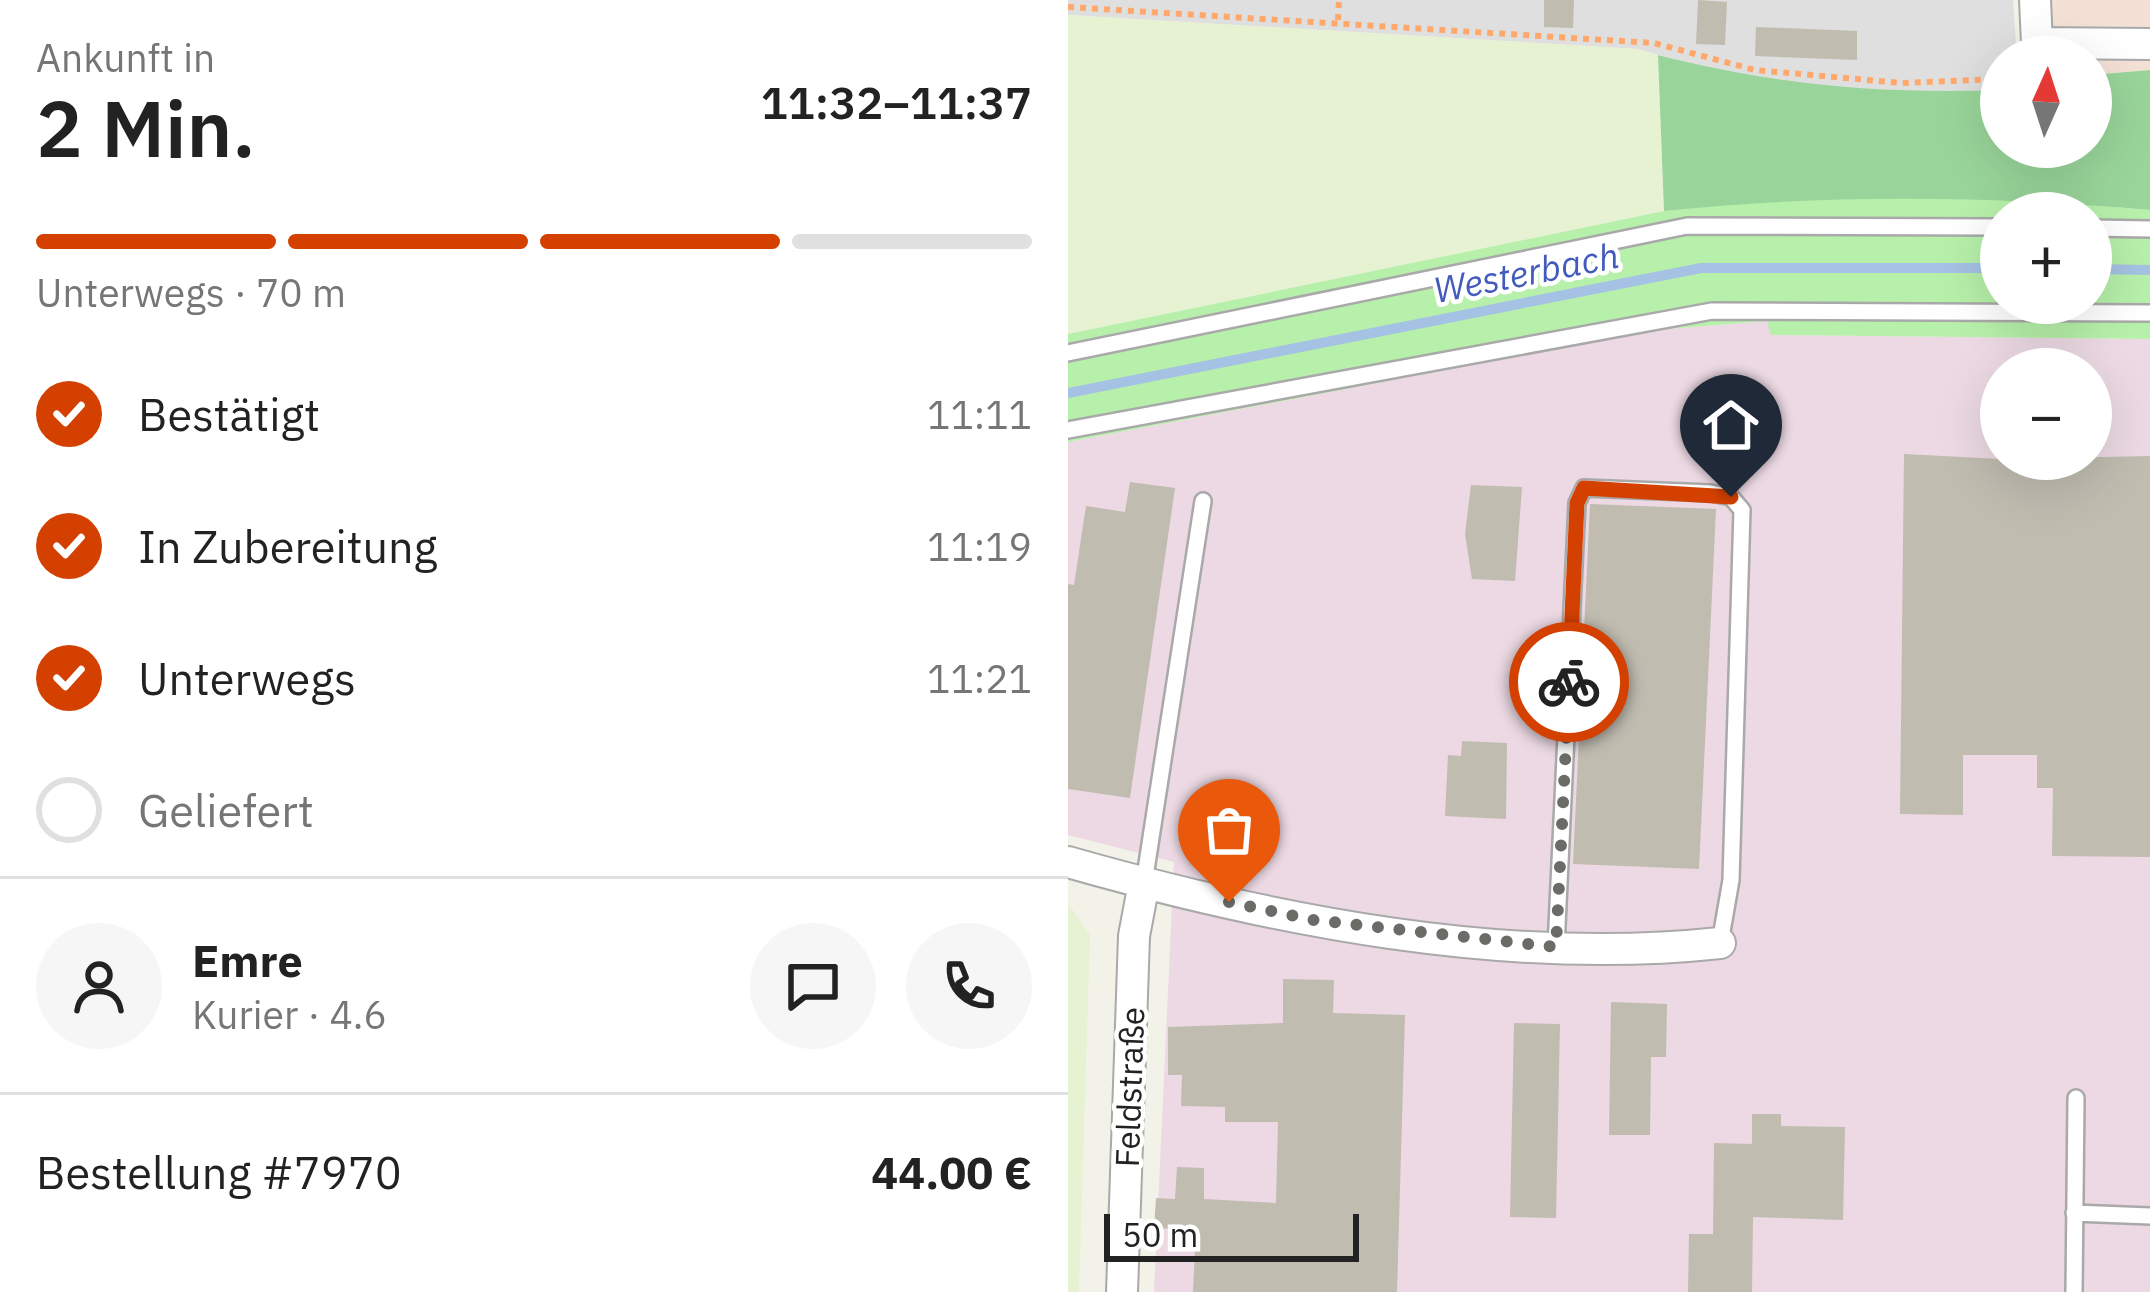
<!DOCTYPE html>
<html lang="de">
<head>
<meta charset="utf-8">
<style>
	:root { --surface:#fff; --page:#f6f6f6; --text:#222; --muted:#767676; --line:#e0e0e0; --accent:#d34000 }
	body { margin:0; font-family:"IBM Plex Sans",sans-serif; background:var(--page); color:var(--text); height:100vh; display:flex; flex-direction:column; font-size:45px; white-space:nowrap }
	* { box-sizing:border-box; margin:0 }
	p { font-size:39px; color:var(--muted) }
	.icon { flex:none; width:66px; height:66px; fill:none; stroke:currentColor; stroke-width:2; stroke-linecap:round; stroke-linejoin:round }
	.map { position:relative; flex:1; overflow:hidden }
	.drawer { display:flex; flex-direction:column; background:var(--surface); width:1068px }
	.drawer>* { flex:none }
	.needle { width:78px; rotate:3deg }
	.controls { position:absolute; left:912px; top:36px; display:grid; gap:24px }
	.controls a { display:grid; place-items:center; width:132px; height:132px; border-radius:50%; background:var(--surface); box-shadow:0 12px 48px #0002; font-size:60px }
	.scale { position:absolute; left:36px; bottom:30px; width:255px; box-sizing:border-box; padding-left:12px; border:6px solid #222; border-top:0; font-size:33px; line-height:42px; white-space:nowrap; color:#222; -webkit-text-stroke:9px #fff; paint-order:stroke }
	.pin { position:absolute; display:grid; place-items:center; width:102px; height:102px; color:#fff; margin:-123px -51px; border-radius:50% 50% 50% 0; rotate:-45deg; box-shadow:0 0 12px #0007 }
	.pin .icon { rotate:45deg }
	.courier { position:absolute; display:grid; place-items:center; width:120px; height:120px; margin:-60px; border:9px solid #d34000; border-radius:50%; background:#fff; color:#222; box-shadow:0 3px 15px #0007 }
	.head em { font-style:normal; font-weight:600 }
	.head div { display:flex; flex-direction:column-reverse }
	.head { display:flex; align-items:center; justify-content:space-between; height:204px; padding:0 36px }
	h1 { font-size:78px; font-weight:600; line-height:90px }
	.bar { display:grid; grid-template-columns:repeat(4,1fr); gap:18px 12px; align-content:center; height:144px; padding:0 36px }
	.bar i { height:15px; border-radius:9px; background:var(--line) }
	.bar .current { background:var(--accent) }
	.bar p { grid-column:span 4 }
	.line { display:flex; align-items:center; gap:30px; padding:0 36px; border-top:3px solid var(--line) }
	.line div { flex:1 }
	.round { display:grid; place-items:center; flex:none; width:126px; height:126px; border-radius:63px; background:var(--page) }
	ol { padding:0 36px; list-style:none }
	li { display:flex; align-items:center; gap:36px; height:132px }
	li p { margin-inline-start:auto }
	li .icon { padding:12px; border-radius:50%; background:var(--accent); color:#fff; stroke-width:4 }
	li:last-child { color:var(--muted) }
	li i { width:66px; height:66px; border:6px solid var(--line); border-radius:50% }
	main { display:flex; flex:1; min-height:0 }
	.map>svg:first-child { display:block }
	.residential { fill:#e0dfdf }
	.commercial { fill:#f4e1d6 }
	.industrial { fill:#ecd9e3; fill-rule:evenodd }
	.farmland { fill:#e6f2d2 }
	.grass { fill:#b7f0aa; fill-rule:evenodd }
	.forest { fill:#99d59a }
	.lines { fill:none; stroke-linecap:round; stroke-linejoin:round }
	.stream { stroke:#a5c2e4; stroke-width:10 }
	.building { fill:#c0bcb0 }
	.service-casing { stroke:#a9a9a9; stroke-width:20 }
	.minor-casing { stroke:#a9a9a9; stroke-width:34 }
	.path { stroke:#ffa86c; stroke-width:6; stroke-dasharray:6 6; stroke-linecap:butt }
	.service { stroke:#fff; stroke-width:15 }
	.minor { stroke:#fff; stroke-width:30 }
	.done { stroke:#6b6b67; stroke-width:12; stroke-dasharray:0 21.6 }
	.route { stroke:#d34000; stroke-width:15 }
	.labels { text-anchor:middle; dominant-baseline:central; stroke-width:9; stroke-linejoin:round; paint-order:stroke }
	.street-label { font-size:33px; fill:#222; stroke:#fff }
	.water-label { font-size:36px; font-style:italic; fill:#435bbc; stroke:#fff }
</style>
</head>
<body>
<main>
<section class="drawer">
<div class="head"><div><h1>2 Min.</h1><p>Ankunft in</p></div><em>11:32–11:37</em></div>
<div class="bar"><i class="current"></i><i class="current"></i><i class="current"></i><i></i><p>Unterwegs · 70 m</p></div>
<ol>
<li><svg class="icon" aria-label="check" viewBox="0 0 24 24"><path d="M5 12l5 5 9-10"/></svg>Bestätigt<p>11:11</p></li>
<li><svg class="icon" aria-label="check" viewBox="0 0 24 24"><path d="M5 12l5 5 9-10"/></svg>In Zubereitung<p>11:19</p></li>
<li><svg class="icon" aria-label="check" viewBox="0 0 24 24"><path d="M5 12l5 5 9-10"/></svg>Unterwegs<p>11:21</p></li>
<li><i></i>Geliefert</li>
</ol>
<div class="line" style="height:216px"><a class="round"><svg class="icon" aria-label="person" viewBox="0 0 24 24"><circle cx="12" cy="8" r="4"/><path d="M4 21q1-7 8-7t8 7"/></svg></a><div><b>Emre</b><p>Kurier · 4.6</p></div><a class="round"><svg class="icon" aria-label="chat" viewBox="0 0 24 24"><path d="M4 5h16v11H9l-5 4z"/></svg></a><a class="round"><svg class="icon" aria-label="phone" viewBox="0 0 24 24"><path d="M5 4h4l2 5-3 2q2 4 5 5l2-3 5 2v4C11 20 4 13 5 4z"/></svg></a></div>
<div class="line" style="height:156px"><div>Bestellung #7970</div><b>44.00 €</b></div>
</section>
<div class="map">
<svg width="1082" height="1292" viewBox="0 0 1082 1292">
	<rect width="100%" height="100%" fill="#f3f2e8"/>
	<!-- residential -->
	<path class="residential" d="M 0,0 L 945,0 L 949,57 L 933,57 L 933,90 L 835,94 L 684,80 L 569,49 L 0,15 Z"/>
	<!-- commercial -->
	<path class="commercial" d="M 979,0 L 1082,0 L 1082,70 L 1023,75 L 1023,57 L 980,57 Z"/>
	<!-- industrial -->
	<path class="industrial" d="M 699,321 L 704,335 L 1082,339 L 1082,1292 L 86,1292 L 106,862 L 0,835 L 0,442 L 587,330 ZM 933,369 L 1023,369 L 1023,459 L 933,459 Z"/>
	<!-- farmland -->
	<path class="farmland" d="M 0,15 L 569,49 L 590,55 L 596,211 L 0,334 Z
		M 0,903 L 22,935 L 11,1292 L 0,1292 Z"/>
	<!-- grass -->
	<path class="grass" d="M 726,197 L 949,199 L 1082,210 L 1082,339 L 703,335 L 699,321 L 587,330 L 0,442 L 0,334 L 596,211 ZM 933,213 L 1023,213 L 1023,303 L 933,303 Z"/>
	<!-- forest -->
	<path class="forest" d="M 590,55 C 707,85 812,94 933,90 L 933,147 L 1023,147 L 1023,75 L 1082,70 L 1082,210 C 919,196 759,194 596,211 Z"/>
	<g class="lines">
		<!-- stream -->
		<path class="stream" d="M 1023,269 L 1082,270
			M 0,393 L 633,268 L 933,268"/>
	</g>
	<!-- building -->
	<path class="building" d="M 476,0 L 506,0 L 505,28 L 476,27 Z
		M 630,0 L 659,2 L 657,45 L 628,44 Z
		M 688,27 L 789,31 L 789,60 L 687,56 Z
		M 836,454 L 933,459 L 1082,456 L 1082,857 L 984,856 L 985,788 L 969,788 L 969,755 L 895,755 L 895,815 L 832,814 Z
		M 62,482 L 107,488 L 62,798 L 0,789 L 0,584 L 6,585 L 18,506 L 57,512 Z
		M 403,485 L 454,487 L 447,581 L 404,579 L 397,534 Z
		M 522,504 L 648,509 L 631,869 L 505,864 Z
		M 394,741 L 439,743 L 438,819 L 377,816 L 380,755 L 393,756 Z
		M 215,979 L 266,980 L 265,1013 L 337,1015 L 329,1292 L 125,1292 L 128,1230 L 86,1228 L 88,1198 L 107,1199 L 109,1167 L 136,1168 L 136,1199 L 208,1203 L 210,1122 L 157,1122 L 157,1107 L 113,1106 L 114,1075 L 100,1075 L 100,1027 L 215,1023 Z
		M 543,1002 L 599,1004 L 598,1057 L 583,1057 L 582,1135 L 541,1135 Z
		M 446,1023 L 492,1024 L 488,1218 L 442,1217 Z
		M 684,1114 L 713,1114 L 713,1126 L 777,1127 L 775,1220 L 685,1217 L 684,1292 L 620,1292 L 621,1234 L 645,1234 L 646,1143 L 684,1144 Z"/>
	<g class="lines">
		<defs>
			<path id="service" d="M 1023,228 L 1082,229
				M 0,353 L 619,226 L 933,227
				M 0,430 L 644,311 L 1082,313
				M 76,883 L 135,501
				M 488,947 L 509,503 L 516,488 L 643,493 L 663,497 L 674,510 L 663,880 L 652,943
				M 1006,1213 L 1082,1216
				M 1006,1292 L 1008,1098"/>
			<path id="minor" d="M 967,0 L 969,43 L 1082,44
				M 0,862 C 207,921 437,966 652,943
				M 54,1292 L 66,936 L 76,883"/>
		</defs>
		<!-- service casing -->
		<use href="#service" class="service-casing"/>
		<!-- minor casing -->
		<use href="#minor" class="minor-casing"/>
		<!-- path -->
		<path class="path" d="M 0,7 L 586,43 L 687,70 L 834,83 L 933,79
			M 270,20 L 271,0"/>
		<!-- service -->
		<use href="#service" class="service"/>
		<!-- minor -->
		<use href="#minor" class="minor"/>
	</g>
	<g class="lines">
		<!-- done -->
		<path class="done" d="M 161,902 L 246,920 L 488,947 L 501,682"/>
		<!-- route -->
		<path class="route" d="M 501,682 L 509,503 L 516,488 L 663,497"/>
	</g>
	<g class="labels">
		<!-- street labels -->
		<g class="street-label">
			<text transform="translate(61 1087) rotate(-88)">Feldstraße</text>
		</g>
		<!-- water labels -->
		<g class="water-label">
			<text transform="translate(458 272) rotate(-11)">Westerbach</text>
		</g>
	</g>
</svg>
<div class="controls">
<a><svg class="needle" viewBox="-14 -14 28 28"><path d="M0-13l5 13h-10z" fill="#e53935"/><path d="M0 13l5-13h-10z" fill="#767676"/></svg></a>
<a>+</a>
<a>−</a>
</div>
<div class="scale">50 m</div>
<div class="pin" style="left:161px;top:902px;background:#ea580c"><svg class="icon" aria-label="bag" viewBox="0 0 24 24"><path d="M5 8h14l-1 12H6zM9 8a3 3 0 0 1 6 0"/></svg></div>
<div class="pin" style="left:663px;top:497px;background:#1f2937"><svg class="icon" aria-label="home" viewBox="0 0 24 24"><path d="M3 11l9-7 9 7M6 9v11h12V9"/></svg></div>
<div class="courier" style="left:501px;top:682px"><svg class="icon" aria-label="bike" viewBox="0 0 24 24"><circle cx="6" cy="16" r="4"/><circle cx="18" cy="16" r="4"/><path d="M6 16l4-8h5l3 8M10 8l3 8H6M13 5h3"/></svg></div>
</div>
</main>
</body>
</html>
